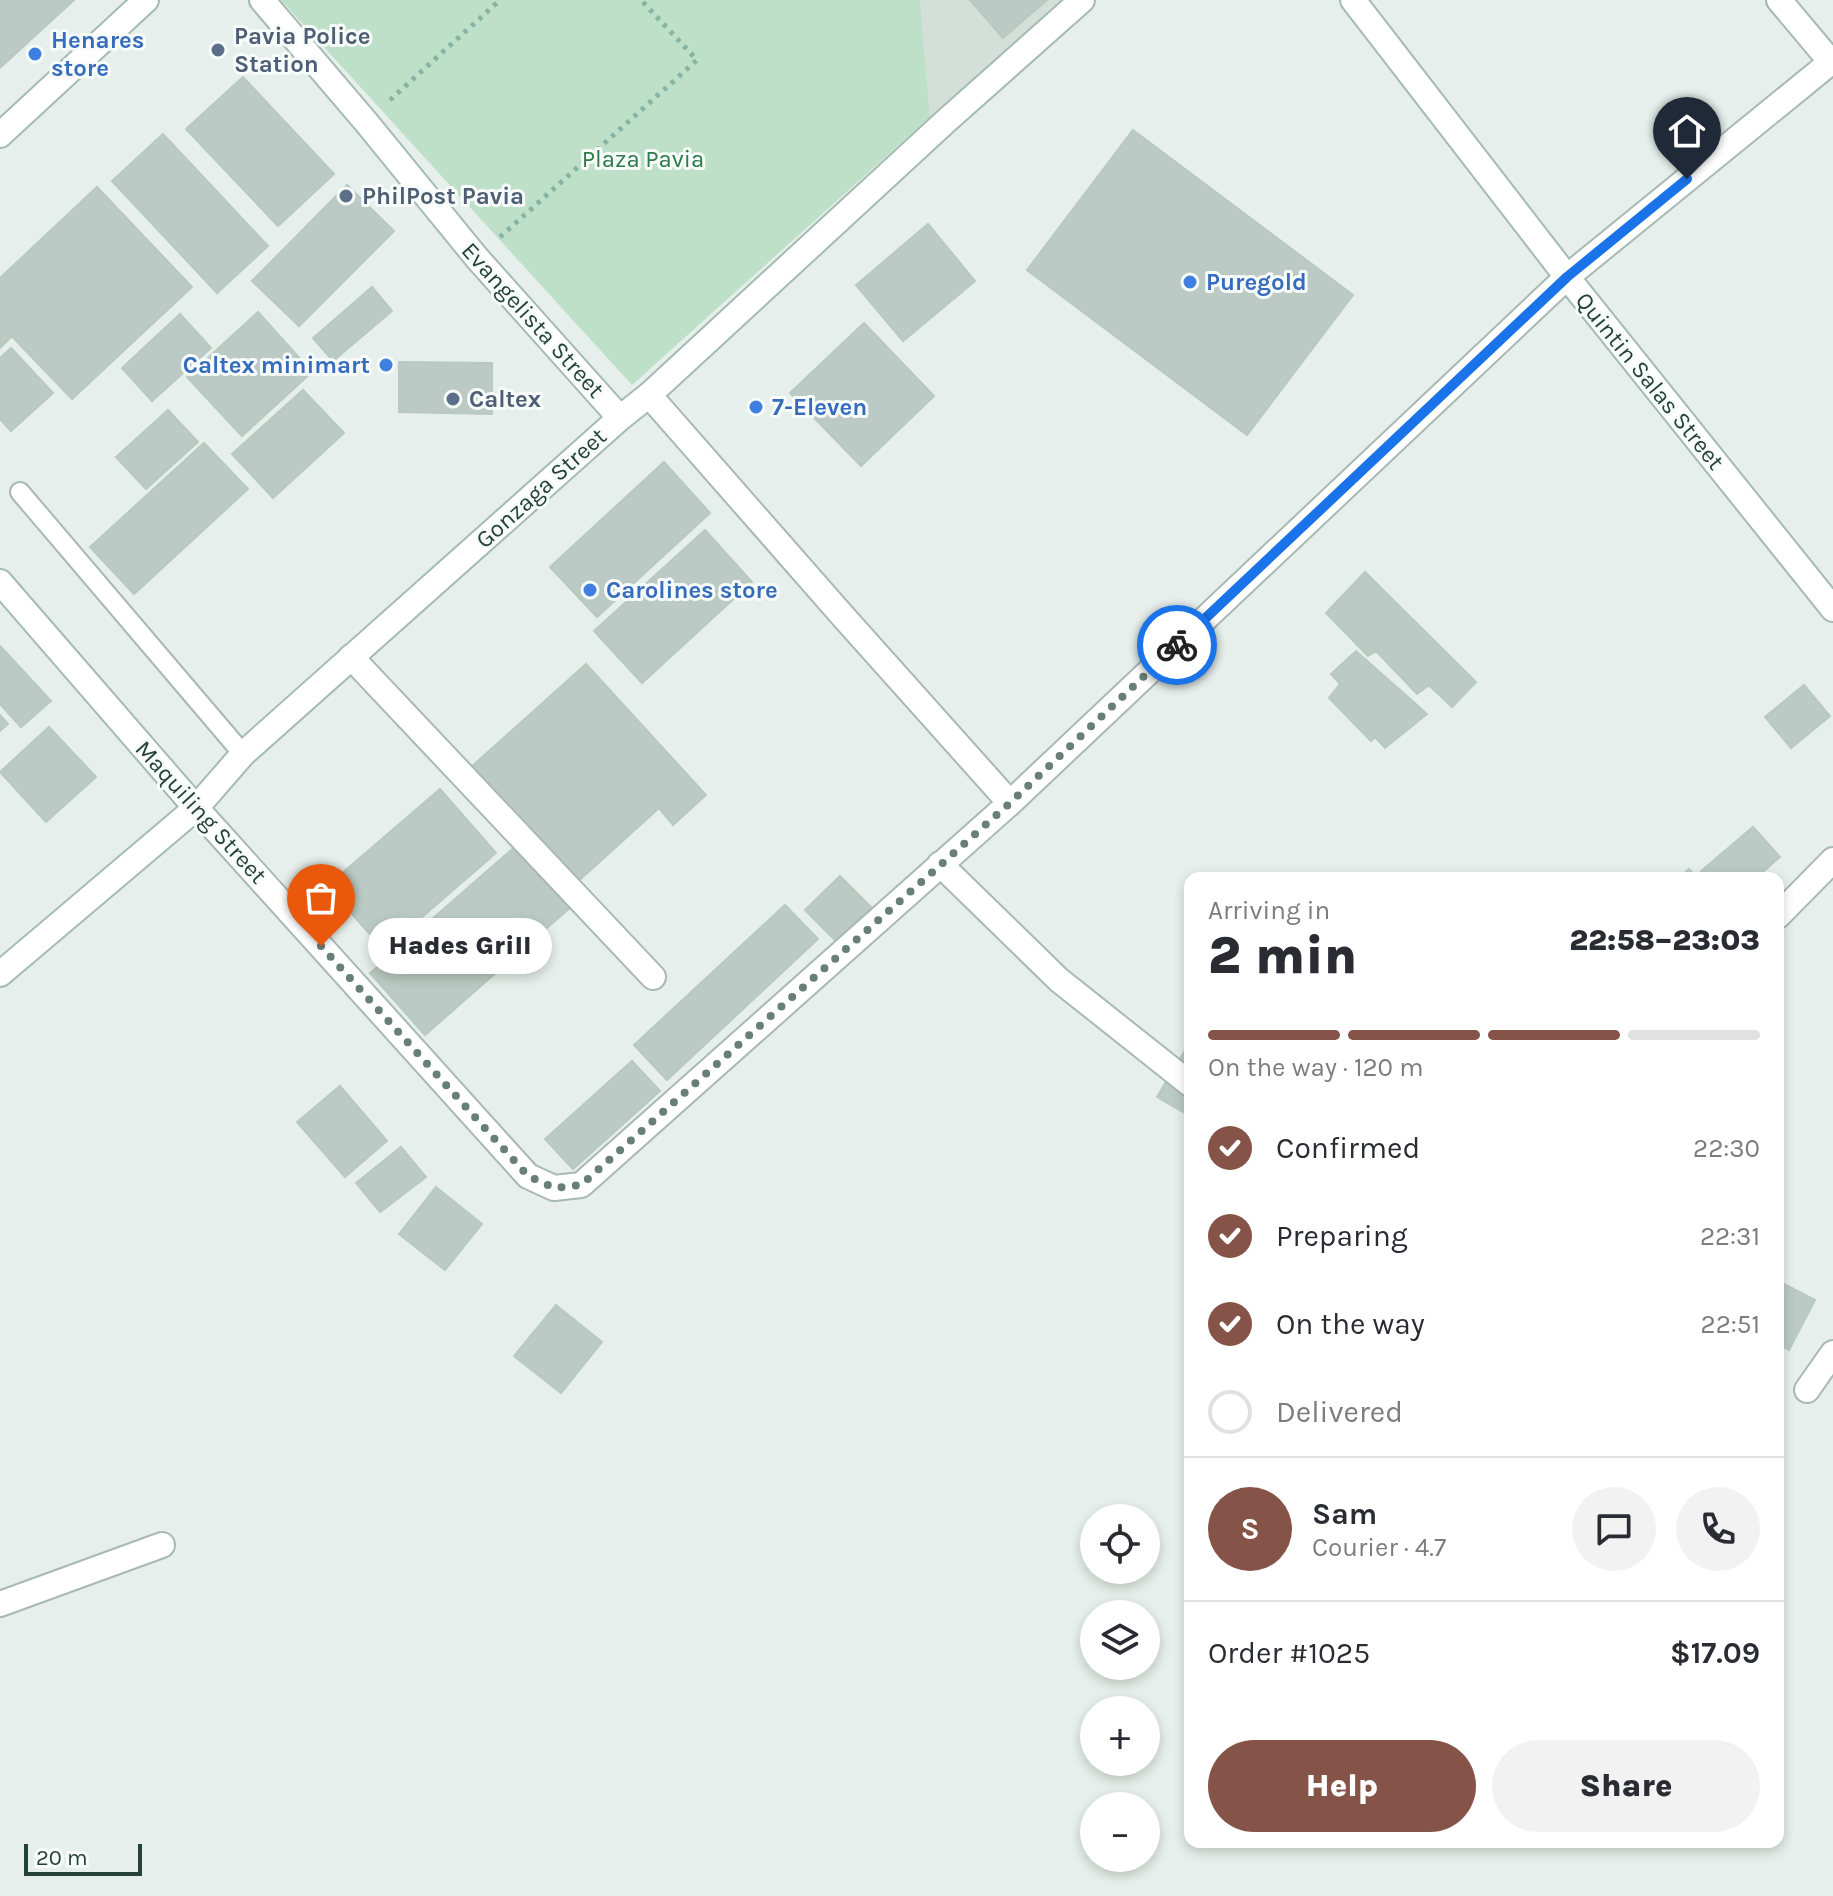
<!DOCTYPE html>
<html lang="en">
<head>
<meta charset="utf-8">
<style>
	:root { --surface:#fff; --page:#f2f2f3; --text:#2b2b33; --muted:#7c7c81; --line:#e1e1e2; --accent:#855347 }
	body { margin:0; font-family:Karla,sans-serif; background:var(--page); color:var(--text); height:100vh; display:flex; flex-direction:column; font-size:30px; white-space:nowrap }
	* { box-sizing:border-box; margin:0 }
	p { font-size:26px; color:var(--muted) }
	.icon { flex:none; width:44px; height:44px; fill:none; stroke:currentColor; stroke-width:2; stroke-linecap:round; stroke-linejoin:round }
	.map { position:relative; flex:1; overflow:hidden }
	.sheet { position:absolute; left:1184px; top:872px; width:600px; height:976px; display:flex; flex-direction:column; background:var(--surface); border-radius:16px; box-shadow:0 4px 12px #0003 }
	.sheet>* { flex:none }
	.fabs { position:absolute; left:1080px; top:1504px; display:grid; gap:16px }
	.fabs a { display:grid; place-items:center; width:80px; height:80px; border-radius:50%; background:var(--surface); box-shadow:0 4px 12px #0003; font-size:40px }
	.scale { position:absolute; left:24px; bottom:20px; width:118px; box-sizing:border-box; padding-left:8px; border:4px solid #24423a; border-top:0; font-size:22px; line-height:28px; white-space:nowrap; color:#24423a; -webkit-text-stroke:6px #f7fbf9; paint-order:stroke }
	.pin { position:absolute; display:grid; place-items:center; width:68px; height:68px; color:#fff; margin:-82px -34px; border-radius:50% 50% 50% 0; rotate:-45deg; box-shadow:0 0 8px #0007 }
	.pin .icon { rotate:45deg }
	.courier { position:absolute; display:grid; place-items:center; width:80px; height:80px; margin:-40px; border:6px solid #1a73e8; border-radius:50%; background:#fff; color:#222; box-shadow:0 2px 10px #0007 }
	.bubble { position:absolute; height:56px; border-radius:28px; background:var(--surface); box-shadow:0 4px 12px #0003; font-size:26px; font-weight:800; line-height:56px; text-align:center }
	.headline em { font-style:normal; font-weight:800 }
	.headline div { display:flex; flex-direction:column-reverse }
	.headline { display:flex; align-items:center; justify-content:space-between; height:136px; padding:0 24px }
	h1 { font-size:52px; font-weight:800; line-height:60px }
	.bar { display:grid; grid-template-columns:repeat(4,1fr); gap:12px 8px; align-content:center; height:96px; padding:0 24px }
	.bar i { height:10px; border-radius:6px; background:var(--line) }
	.bar .selected { background:var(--accent) }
	.bar p { grid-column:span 4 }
	.line { display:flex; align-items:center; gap:20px; padding:0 24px; border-top:2px solid var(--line) }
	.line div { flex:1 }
	.round { display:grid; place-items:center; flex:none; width:84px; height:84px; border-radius:42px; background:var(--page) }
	ol { padding:0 24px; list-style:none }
	li { display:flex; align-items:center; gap:24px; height:88px }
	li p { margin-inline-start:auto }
	li .icon { padding:8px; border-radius:50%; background:var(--accent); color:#fff; stroke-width:4 }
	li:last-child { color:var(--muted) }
	li i { width:44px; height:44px; border:4px solid var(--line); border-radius:50% }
	.cta { display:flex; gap:16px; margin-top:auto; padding:16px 24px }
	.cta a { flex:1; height:92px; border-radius:48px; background:var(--accent); color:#fff; font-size:32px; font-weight:800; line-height:92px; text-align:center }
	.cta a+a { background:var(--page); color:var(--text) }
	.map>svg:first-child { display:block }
	.built { fill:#d4dfda }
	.green { fill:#bfe0c8 }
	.building { fill:#bbcac4; stroke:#b8c9c2; stroke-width:2 }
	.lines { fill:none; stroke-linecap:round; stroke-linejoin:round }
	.lane-casing { stroke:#a8b8b2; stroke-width:22 }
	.street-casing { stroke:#a8b8b2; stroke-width:28 }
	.secondary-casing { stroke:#a4bbb3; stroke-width:28 }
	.path { stroke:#86b3a5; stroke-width:5; stroke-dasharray:4 6; stroke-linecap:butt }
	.lane { stroke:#fff; stroke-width:18 }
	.street { stroke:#fff; stroke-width:24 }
	.secondary { stroke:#fff; stroke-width:24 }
	.done { stroke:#687f78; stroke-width:8; stroke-dasharray:0 14.4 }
	.route { stroke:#1a73e8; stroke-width:10 }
	.service-dot { fill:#5c6f8a; stroke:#f7fbf9; stroke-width:3 }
	.shop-dot { fill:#3f7fe0; stroke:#f7fbf9; stroke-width:3 }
	.labels { text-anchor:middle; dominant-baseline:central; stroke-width:6; stroke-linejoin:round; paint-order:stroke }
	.service-label { font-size:24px; font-weight:bold; fill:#4e5e75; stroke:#f7fbf9; text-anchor:start }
	.shop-label { font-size:24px; font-weight:bold; fill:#366cbe; stroke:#f7fbf9; text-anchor:start }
	.park-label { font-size:24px; fill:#2d7a4b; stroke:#f7fbf9 }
	.street-label { font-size:24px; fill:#24423a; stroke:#f7fbf9 }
</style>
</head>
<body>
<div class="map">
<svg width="1833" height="1896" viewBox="0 0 1833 1896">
	<rect width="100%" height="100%" fill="#e6efeb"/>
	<!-- built -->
	<path class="built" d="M 920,0 L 1065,0 L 930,117 Z"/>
	<!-- green -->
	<path class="green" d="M 281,0 L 920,0 L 930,117 L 632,385 Z"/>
	<!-- building -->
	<path class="building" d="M 0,0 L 74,0 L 0,68 Z
		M 970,0 L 1047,0 L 1003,38 Z
		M 243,77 L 334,174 L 278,226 L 186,129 Z
		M 1133,130 L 1353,295 L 1247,435 L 1027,270 Z
		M 163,134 L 268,246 L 217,293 L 112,181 Z
		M 347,185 L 394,231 L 299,326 L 252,281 Z
		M 97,187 L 192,287 L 72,399 L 0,324 L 0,278 Z
		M 928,224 L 975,281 L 903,341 L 856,285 Z
		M 372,287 L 392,311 L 333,361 L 313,338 Z
		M 258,312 L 312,372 L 242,436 L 187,377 Z
		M 180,314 L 211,348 L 152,401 L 122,368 Z
		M 864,323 L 934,396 L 861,466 L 790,393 Z
		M 0,326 L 11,337 L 0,348 Z
		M 11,348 L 53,393 L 11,431 L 0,419 L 0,358 Z
		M 399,362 L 492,363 L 492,414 L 399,412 Z
		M 303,390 L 344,433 L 273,498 L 232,454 Z
		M 168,410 L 198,442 L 146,489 L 116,457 Z
		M 204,443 L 248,489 L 134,594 L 90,547 Z
		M 664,462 L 710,513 L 597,617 L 550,567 Z
		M 705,530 L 752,582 L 642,683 L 594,631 Z
		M 1365,572 L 1476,682 L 1452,707 L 1429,685 L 1417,694 L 1376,651 L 1368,656 L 1326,613 Z
		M 1,647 L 51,701 L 21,727 L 0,704 Z
		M 1356,651 L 1427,714 L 1385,748 L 1375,737 L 1371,741 L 1329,698 L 1340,684 L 1331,674 Z
		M 586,664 L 706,795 L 673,825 L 659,808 L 574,885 L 469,769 Z
		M 1804,685 L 1830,716 L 1791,748 L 1765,717 Z
		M 0,715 L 8,724 L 0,731 Z
		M 49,727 L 96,777 L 46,822 L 0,772 Z
		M 440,789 L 496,853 L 384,950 L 327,886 Z
		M 1753,827 L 1780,857 L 1756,878 L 1707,878 L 1701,871 Z
		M 517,845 L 571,907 L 425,1035 L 370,973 Z
		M 1689,869 L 1697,878 L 1679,878 Z
		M 840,876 L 872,908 L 837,942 L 805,910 Z
		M 785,905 L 818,939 L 667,1080 L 634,1045 Z
		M 1190,1042 L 1190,1116 L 1157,1097 Z
		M 632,1061 L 660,1091 L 573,1169 L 545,1139 Z
		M 340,1086 L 387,1141 L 345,1177 L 297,1122 Z
		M 401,1147 L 426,1177 L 380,1212 L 356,1183 Z
		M 436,1187 L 482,1224 L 445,1270 L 399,1234 Z
		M 1778,1281 L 1815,1300 L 1789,1350 L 1778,1344 Z
		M 556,1305 L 602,1342 L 561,1393 L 514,1356 Z"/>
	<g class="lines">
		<defs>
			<path id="lane" d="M 20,492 L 243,754"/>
			<path id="street" d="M 649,395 L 841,614 L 1010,803
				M 351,657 L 653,977
				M 196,808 L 528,1176 L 554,1188 L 581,1185 L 1010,803 L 1567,277 L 1831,62 L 1779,0
				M 940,864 L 1059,980 L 1190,1084
				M 1778,916 L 1833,860
				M 1807,1390 L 1833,1353
				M 0,1604 L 162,1545"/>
			<path id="secondary" d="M 262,0 L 366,122 L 477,258 L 620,418
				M 1353,0 L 1567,277 L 1833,609
				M 0,135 L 146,0
				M 0,582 L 196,808
				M 0,974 L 196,808 L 243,754 L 620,418 L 649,395 L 946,121 L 1082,0"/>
		</defs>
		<!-- lane casing -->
		<use href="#lane" class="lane-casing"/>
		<!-- street casing -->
		<use href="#street" class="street-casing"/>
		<!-- secondary casing -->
		<use href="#secondary" class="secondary-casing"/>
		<!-- path -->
		<path class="path" d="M 390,100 L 500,0
			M 500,237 L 697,60 L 641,0"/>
		<!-- lane -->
		<use href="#lane" class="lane"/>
		<!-- street -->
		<use href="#street" class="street"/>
		<!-- secondary -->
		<use href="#secondary" class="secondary"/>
	</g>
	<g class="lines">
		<!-- done -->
		<path class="done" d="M 321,946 L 528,1176 L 554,1188 L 581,1185 L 1010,803 L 1177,645"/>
		<!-- route -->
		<path class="route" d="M 1177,645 L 1567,277 L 1687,179"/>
	</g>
	<!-- markers -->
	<g class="service-dot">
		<circle cx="218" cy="50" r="8"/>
		<circle cx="346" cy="196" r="8"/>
		<circle cx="453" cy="399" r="8"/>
	</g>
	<g class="shop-dot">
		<circle cx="35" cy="54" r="8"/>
		<circle cx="1190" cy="282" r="8"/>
		<circle cx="386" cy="365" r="8"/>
		<circle cx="756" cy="407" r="8"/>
		<circle cx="590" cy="590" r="8"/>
	</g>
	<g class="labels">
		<!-- service labels -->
		<g class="service-label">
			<text x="234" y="36">Pavia Police<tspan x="234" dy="28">Station</tspan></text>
			<text x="362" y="196">PhilPost Pavia</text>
			<text x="469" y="399">Caltex</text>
		</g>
		<!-- shop labels -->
		<g class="shop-label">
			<text x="51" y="40">Henares<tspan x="51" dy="28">store</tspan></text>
			<text x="1206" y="282">Puregold</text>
			<text x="370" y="365" text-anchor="end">Caltex minimart</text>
			<text x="772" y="407">7-Eleven</text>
			<text x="606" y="590">Carolines store</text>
		</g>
		<!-- park labels -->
		<g class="park-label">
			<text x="643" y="159">Plaza Pavia</text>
		</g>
		<!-- street labels -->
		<g class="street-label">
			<text transform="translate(533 320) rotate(48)">Evangelista Street</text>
			<text transform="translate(1650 381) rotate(51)">Quintin Salas Street</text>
			<text transform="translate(541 488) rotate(-42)">Gonzaga Street</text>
			<text transform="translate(201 812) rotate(48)">Maquiling Street</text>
		</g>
	</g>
</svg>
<div class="fabs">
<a><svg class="icon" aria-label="locate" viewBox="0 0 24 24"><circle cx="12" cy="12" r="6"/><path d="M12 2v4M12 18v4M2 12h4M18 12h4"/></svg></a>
<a><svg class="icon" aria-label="layers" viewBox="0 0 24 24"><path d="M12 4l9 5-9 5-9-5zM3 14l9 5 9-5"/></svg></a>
<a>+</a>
<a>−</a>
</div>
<div class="scale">20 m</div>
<div class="pin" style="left:321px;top:946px;background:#ea580c"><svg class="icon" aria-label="bag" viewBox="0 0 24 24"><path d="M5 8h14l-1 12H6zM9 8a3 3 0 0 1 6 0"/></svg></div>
<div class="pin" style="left:1687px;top:179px;background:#1f2937"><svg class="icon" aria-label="home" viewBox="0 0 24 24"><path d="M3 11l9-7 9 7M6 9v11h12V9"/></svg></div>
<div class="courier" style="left:1177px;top:645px"><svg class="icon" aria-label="bike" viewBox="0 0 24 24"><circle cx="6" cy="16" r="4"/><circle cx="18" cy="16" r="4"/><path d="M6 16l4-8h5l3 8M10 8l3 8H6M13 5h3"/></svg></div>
<div class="bubble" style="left:368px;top:918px;width:184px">Hades Grill</div>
<section class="sheet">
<div class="headline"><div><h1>2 min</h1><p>Arriving in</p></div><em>22:58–23:03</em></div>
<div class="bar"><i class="selected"></i><i class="selected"></i><i class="selected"></i><i></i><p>On the way · 120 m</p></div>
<ol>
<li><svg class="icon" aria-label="check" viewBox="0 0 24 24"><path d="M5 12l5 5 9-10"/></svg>Confirmed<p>22:30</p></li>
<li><svg class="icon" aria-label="check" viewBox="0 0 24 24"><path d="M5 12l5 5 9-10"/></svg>Preparing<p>22:31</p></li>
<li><svg class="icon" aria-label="check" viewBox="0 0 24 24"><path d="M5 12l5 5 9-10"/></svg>On the way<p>22:51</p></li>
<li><i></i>Delivered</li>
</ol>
<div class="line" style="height:144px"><b class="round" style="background:var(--accent);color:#fff">S</b><div><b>Sam</b><p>Courier · 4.7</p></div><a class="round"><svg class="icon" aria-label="chat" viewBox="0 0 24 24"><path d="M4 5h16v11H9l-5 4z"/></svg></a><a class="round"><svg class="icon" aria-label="phone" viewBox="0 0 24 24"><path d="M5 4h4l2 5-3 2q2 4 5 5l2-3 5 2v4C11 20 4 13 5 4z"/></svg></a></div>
<div class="line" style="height:104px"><div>Order #1025</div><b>$17.09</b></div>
<div class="cta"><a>Help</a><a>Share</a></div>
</section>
</div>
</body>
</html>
